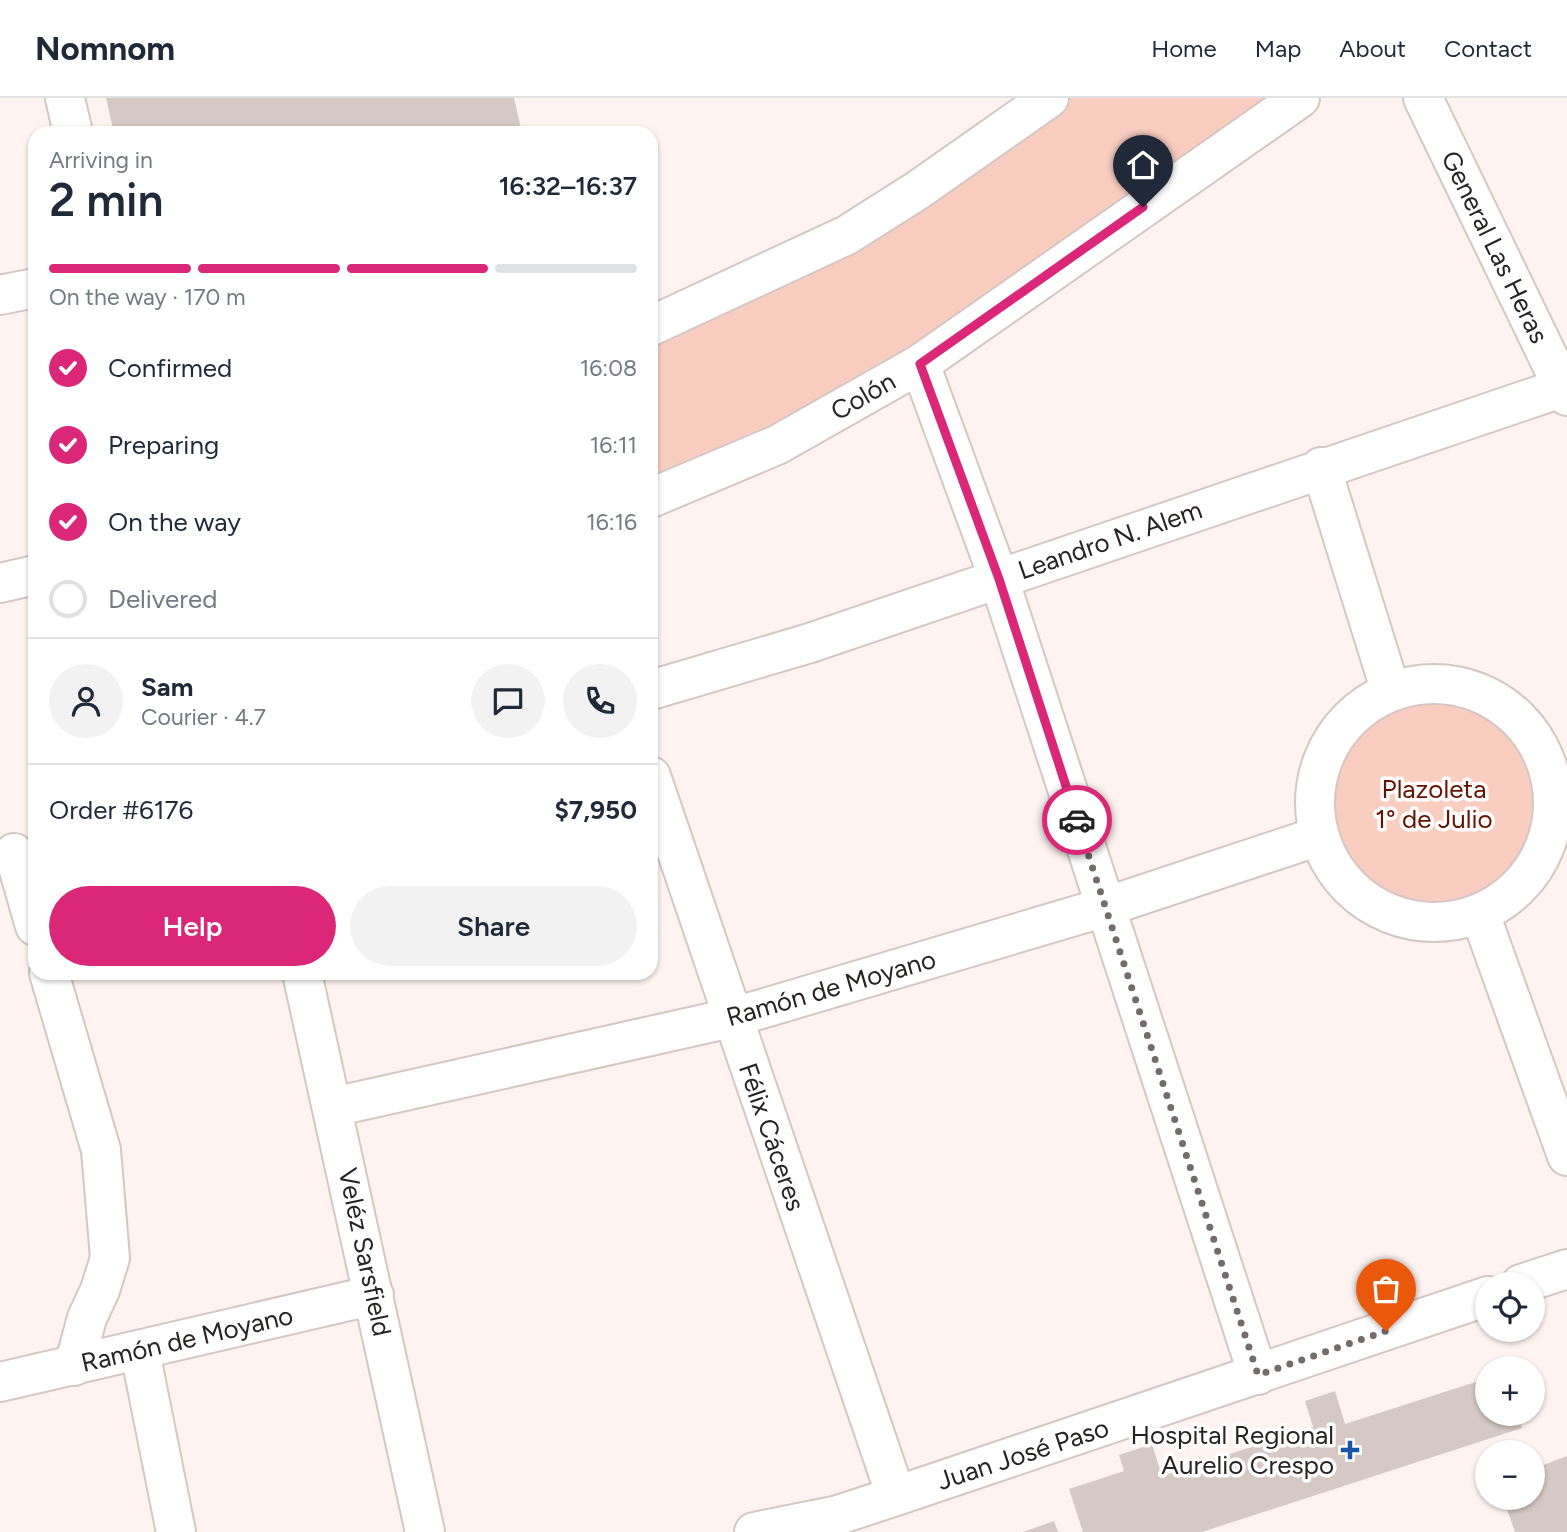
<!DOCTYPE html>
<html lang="en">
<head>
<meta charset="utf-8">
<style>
	:root { --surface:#fff; --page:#f2f2f3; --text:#1f2937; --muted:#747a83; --line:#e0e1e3; --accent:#db2777 }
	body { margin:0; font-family:Figtree,sans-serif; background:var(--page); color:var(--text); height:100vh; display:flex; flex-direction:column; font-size:26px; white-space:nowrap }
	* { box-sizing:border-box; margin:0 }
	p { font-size:23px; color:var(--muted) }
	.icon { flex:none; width:38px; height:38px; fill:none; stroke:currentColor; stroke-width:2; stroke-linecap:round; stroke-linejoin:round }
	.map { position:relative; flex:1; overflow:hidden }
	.panel { position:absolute; left:28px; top:28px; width:630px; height:854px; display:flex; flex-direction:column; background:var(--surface); border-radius:21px; box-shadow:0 2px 5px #0004 }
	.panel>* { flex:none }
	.tools { position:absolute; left:1475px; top:1174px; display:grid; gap:14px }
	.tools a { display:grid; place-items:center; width:70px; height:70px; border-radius:50%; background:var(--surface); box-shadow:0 2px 5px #0004; font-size:35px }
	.pin { position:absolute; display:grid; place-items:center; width:60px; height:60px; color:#fff; margin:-72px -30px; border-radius:50% 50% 50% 0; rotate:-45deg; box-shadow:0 0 7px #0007 }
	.pin .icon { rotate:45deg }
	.courier { position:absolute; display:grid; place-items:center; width:70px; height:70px; margin:-35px; border:5px solid #db2777; border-radius:50%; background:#fff; color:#222; box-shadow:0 2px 9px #0007 }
	.summary em { font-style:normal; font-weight:600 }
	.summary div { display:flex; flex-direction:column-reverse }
	.summary { display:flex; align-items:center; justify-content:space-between; height:119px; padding:0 21px }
	h1 { font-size:46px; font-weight:600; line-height:52px }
	.bar { display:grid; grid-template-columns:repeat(4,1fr); gap:10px 7px; align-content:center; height:84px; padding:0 21px }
	.bar i { height:9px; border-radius:5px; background:var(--line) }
	.bar .selected { background:var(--accent) }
	.bar p { grid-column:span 4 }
	.line { display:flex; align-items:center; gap:18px; padding:0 21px; border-top:2px solid var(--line) }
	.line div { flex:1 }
	.round { display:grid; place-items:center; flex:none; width:74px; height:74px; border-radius:37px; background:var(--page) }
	ol { padding:0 21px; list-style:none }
	li { display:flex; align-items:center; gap:21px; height:77px }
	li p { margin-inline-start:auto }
	li .icon { padding:7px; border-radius:50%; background:var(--accent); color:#fff; stroke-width:4 }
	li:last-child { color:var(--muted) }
	li i { width:38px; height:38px; border:4px solid var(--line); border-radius:50% }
	.primary-button { display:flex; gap:14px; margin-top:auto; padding:14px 21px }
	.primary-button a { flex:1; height:80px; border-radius:42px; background:var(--accent); color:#fff; font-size:28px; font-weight:600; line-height:80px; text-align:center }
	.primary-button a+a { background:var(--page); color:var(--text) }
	header { display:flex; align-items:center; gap:42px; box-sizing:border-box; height:98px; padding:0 35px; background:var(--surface); border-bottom:2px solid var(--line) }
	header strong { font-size:33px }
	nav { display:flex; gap:38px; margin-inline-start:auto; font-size:24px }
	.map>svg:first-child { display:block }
	.green { fill:#facdc1 }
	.building { fill:#d5c8c5 }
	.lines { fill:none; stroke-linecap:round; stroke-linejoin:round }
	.minor-casing { stroke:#d4c7c4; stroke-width:42 }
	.minor { stroke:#fff; stroke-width:38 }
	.done { stroke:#736c6a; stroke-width:7; stroke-dasharray:0 12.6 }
	.route { stroke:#db2777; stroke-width:9 }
	.poi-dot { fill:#1956a7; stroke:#fff; stroke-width:2.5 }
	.labels { text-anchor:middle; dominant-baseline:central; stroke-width:7; stroke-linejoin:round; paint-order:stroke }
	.street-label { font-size:26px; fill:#282322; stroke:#fff }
	.park-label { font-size:26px; fill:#681100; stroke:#fff }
	.poi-label { font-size:26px; fill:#282322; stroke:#fff; text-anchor:end }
</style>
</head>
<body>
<header>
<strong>Nomnom</strong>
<nav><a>Home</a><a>Map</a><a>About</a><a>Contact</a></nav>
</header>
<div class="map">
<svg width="1567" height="1434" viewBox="0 0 1567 1434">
	<rect width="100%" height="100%" fill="#fef3f0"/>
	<!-- green -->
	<path class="green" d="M 1049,0 L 1300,0 L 920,266 L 651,396 L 651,228 Z
		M1315 705a119 119 0 1 1 238 0a119 119 0 1 1-238 0Z"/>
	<!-- building -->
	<path class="building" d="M 106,0 L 514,0 L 522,35 L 114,35 Z
		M 1488,1280 L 1488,1316 L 1517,1316 L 1522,1330 L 1202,1434 L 1083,1434 L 1069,1391 L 1124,1373 L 1119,1357 L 1152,1346 L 1162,1378 L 1313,1329 L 1305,1303 L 1335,1293 L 1345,1326 Z
		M 1567,1358 L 1567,1434 L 1515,1434 L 1503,1400 L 1533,1400 L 1533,1371 Z
		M 1054,1423 L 1058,1434 L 1023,1434 Z"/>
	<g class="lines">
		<defs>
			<path id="minor" d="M 65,0 L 73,35
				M 1423,0 L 1567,298
				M 0,197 L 35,190
				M 651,228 L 847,137 L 918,92 L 1049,0
				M 920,266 L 999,481 L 1258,1277
				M 1321,369 L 1391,594
				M 651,400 L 777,347 L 920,266 L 1300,0
				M 0,485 L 35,477
				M1315 705a119 119 0 1 1 238 0a119 119 0 1 1-238 0Z
				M 651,592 L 810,545 L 1567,288
				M 651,678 L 896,1398
				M 14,755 L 35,828
				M 1480,816 L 1567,1058
				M 49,875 L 101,1052 L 110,1160 L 100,1192 L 87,1220 L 74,1268
				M 302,875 L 425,1434
				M 333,1009 L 731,920 L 1105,809 L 1319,738
				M 1521,1186 L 1567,1171
				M 140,1254 L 176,1434
				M 0,1284 L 374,1197
				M 754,1434 L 838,1417 L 896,1398 L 1488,1198"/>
		</defs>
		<!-- minor casing -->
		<use href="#minor" class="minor-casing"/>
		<!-- minor -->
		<use href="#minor" class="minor"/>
	</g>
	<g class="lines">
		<!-- done -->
		<path class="done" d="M 1077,722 L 1258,1277 L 1386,1233"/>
		<!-- route -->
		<path class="route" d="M 1077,722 L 999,481 L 920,266 L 1143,109"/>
	</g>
	<!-- markers -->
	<path class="poi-dot" d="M1346.5 1341.5h7v7h7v7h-7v7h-7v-7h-7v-7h7z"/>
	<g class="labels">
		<!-- street labels -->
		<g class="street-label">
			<text transform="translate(1495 149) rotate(64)">General Las Heras</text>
			<text transform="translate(863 298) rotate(-30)">Colón</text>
			<text transform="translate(1110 442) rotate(-19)">Leandro N. Alem</text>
			<text transform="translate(831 890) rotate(-16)">Ramón de Moyano</text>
			<text transform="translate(772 1039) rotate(71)">Félix Cáceres</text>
			<text transform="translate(365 1154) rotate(78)">Veléz Sarsfield</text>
			<text transform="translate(187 1241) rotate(-13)">Ramón de Moyano</text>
			<text transform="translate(1023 1356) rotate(-18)">Juan José Paso</text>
		</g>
		<!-- park labels -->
		<g class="park-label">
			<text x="1434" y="691">Plazoleta<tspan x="1434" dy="30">1° de Julio</tspan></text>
		</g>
		<!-- poi labels -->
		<g class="poi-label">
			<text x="1334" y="1337">Hospital Regional<tspan x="1334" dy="30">Aurelio Crespo</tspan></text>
		</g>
	</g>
</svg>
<div class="tools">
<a><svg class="icon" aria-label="locate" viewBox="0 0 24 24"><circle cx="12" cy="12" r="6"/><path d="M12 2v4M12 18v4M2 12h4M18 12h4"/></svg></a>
<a>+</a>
<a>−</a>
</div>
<div class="pin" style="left:1386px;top:1233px;background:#ea580c"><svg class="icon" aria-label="bag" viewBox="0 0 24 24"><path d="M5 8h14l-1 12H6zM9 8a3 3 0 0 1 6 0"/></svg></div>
<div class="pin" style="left:1143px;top:109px;background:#1f2937"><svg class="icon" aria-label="home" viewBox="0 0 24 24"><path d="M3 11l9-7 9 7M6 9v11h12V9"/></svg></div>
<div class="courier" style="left:1077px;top:722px"><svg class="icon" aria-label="car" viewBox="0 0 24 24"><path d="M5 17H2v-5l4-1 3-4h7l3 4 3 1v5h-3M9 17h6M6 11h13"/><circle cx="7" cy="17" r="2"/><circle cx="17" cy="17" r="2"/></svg></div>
<section class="panel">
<div class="summary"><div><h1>2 min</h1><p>Arriving in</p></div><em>16:32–16:37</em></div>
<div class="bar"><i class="selected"></i><i class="selected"></i><i class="selected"></i><i></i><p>On the way · 170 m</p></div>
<ol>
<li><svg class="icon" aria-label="check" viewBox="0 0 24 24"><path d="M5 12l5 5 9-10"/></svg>Confirmed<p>16:08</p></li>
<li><svg class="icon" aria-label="check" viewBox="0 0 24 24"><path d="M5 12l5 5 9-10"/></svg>Preparing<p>16:11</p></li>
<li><svg class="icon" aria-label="check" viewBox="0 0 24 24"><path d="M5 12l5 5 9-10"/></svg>On the way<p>16:16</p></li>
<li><i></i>Delivered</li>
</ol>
<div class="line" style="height:126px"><a class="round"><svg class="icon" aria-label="person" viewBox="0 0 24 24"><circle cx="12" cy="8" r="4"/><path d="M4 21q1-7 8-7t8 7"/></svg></a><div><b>Sam</b><p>Courier · 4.7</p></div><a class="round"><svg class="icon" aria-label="chat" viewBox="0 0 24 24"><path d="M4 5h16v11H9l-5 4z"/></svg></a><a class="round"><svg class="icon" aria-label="phone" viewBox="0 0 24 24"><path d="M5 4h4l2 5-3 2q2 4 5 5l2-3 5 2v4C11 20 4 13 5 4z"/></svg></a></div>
<div class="line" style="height:91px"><div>Order #6176</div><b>$7,950</b></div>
<div class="primary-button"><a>Help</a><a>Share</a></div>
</section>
</div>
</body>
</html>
